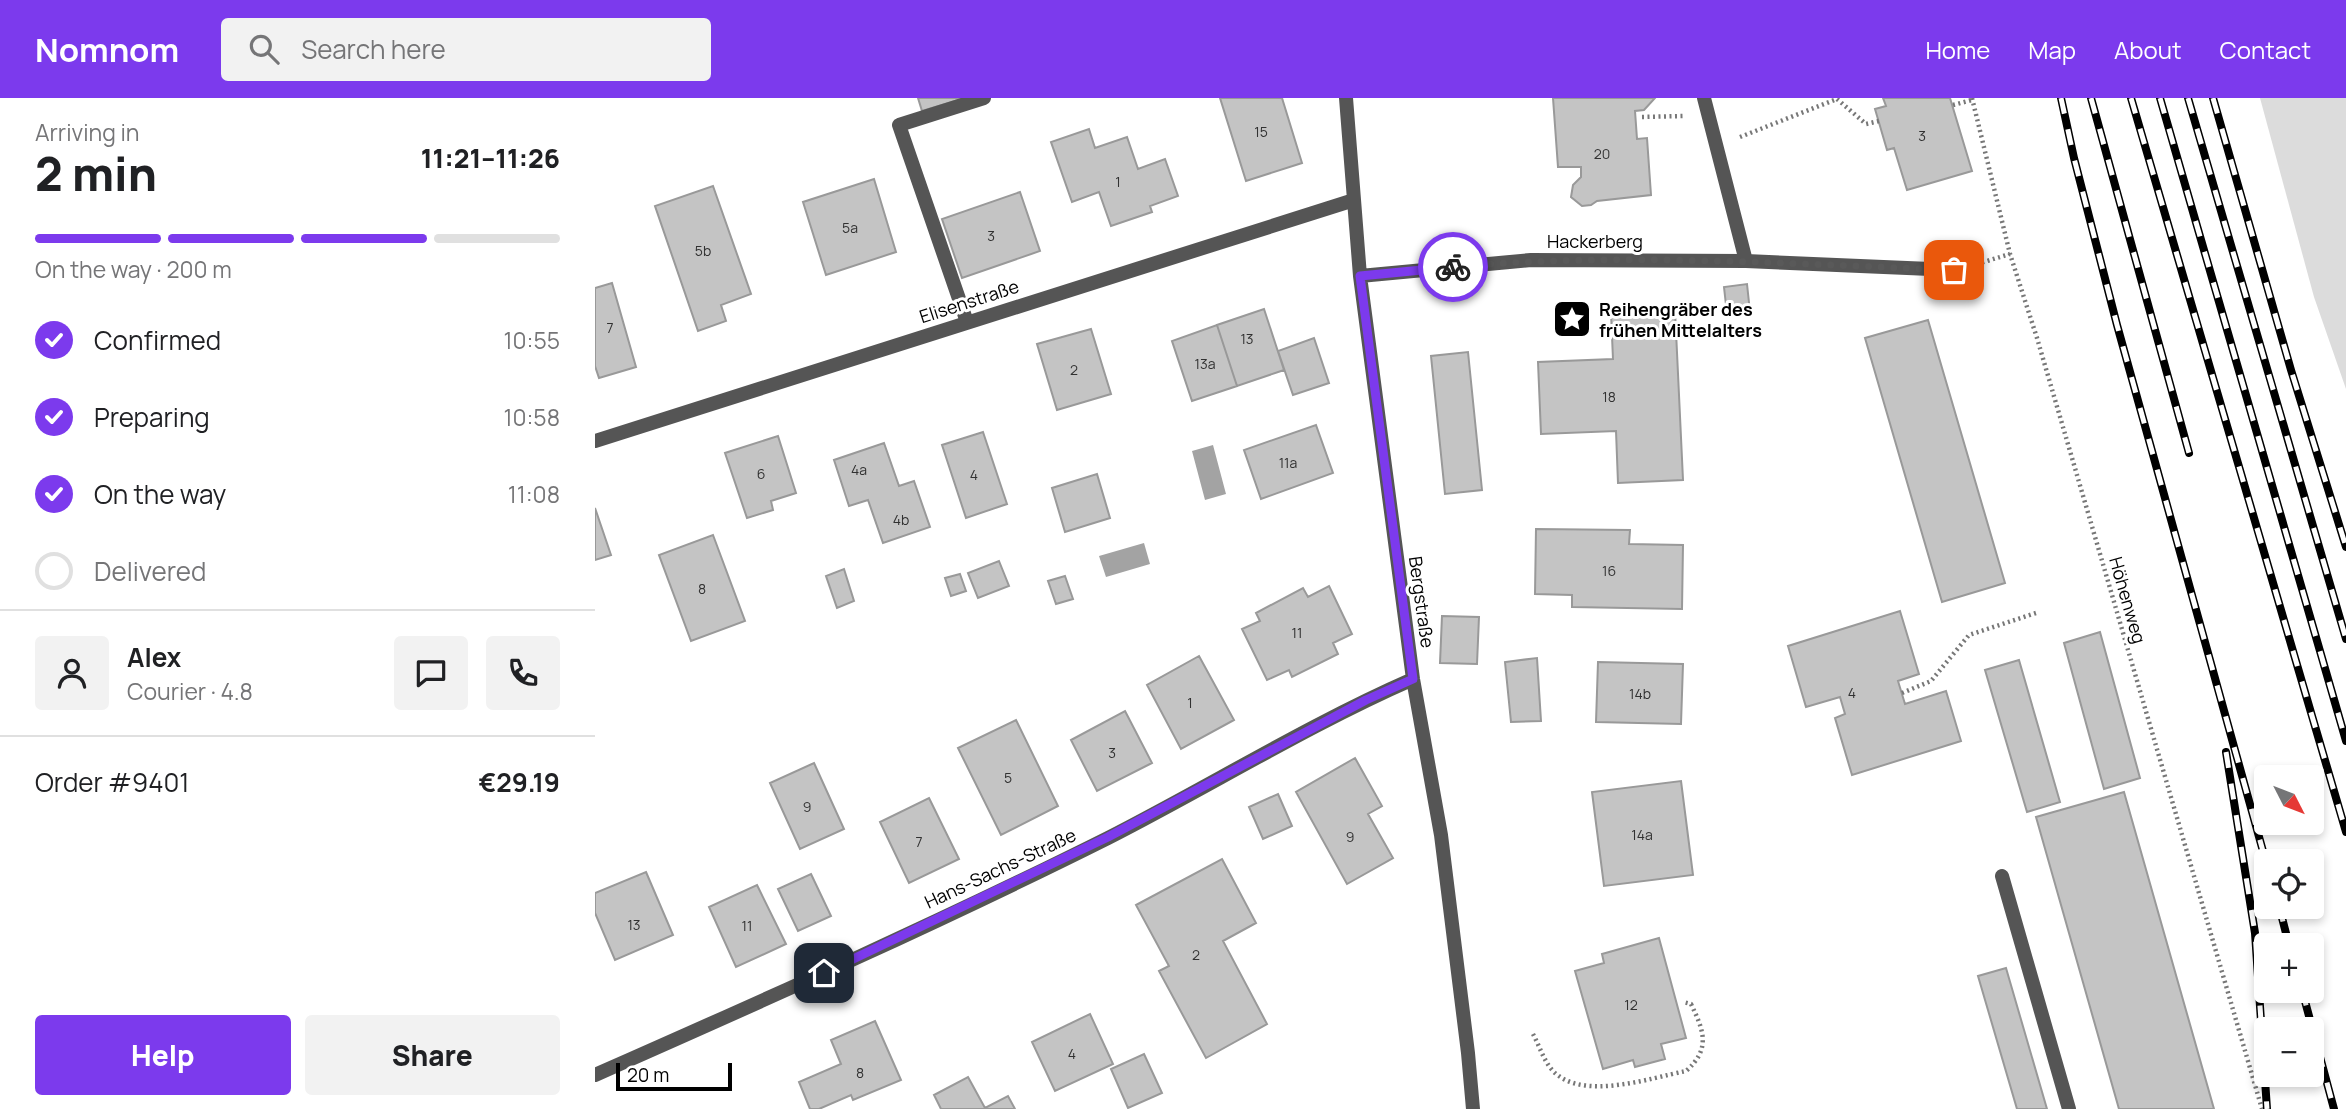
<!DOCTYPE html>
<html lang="en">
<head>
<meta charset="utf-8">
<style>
	:root { --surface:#fff; --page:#f2f2f2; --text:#202124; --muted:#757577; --line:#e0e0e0; --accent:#7c3aed }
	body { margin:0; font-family:Manrope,sans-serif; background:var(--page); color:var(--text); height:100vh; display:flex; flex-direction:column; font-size:26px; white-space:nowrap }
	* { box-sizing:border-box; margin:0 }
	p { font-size:23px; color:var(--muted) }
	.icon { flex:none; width:38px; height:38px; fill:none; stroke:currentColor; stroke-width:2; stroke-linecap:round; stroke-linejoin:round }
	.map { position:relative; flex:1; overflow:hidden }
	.panel { display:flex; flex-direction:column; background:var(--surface); width:595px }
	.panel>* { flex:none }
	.needle { width:46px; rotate:132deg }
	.fabs { position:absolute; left:1659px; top:667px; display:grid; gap:14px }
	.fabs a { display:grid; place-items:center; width:70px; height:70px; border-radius:7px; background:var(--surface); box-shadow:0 4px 10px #0003; font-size:35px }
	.scale { position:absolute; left:21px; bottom:18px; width:116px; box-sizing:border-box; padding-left:7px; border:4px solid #000; border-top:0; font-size:19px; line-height:24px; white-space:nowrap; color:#000; -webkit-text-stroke:5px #fff; paint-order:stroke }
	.pin { position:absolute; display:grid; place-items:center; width:60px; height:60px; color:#fff; margin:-30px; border-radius:14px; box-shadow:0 4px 10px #0006 }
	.courier { position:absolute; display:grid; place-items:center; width:70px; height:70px; margin:-35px; border:5px solid #7c3aed; border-radius:50%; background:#fff; color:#222; box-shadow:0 2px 9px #0007 }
	.head em { font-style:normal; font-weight:800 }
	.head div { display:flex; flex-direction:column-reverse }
	.head { display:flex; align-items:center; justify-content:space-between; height:119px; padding:0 35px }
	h1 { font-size:46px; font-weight:800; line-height:52px }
	.bar { display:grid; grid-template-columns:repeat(4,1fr); gap:10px 7px; align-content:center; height:84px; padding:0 35px }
	.bar i { height:9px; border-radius:5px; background:var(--line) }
	.bar .on { background:var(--accent) }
	.bar p { grid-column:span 4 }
	.line { display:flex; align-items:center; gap:18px; padding:0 35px; border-top:2px solid var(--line) }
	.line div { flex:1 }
	.round { display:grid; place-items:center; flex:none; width:74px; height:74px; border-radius:7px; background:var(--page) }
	ol { padding:0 35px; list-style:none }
	li { display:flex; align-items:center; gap:21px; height:77px }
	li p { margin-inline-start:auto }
	li .icon { padding:7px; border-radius:50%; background:var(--accent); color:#fff; stroke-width:4 }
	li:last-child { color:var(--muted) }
	li i { width:38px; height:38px; border:4px solid var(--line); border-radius:50% }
	.action { display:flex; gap:14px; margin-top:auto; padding:14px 35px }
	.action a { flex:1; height:80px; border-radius:7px; background:var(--accent); color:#fff; font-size:28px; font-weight:800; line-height:80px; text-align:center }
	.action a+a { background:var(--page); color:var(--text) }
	header { display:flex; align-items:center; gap:42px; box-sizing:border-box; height:98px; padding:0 35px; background:var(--accent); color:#fff }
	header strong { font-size:33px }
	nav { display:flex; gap:38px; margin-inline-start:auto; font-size:24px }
	.search { width:490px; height:63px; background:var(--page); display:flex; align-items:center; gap:18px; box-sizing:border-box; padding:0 24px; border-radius:7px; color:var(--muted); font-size:26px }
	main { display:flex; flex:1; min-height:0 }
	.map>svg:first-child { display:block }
	.green { fill:#dcdcdc }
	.water { fill:#a3a3a3 }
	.building { fill:#c4c4c4; stroke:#999; stroke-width:2 }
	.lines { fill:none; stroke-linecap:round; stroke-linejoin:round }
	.path { stroke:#777; stroke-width:4.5; stroke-dasharray:2 3.5; stroke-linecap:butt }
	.lane { stroke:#555; stroke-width:14 }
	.street { stroke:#555; stroke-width:14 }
	.rail-casing { stroke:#000; stroke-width:8 }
	.rail { stroke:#fff; stroke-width:5; stroke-dasharray:16; stroke-linecap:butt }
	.done { stroke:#595959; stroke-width:7; stroke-dasharray:0 12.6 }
	.route { stroke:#7c3aed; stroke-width:9 }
	.labels { text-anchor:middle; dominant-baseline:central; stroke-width:6; stroke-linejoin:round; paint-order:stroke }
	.number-label { font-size:14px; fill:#313131 }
	.street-label { font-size:18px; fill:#000; stroke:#fff }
	.poi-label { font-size:18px; font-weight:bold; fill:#000; stroke:#fff; text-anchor:start }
</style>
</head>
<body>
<header>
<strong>Nomnom</strong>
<div class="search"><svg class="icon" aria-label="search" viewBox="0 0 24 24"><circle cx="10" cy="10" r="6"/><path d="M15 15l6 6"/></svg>Search here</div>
<nav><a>Home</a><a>Map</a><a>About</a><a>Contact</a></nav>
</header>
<main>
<section class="panel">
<div class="head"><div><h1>2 min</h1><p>Arriving in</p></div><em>11:21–11:26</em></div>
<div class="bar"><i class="on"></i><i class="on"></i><i class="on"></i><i></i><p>On the way · 200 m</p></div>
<ol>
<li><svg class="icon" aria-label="check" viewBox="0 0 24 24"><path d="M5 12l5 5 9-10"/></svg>Confirmed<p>10:55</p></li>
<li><svg class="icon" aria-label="check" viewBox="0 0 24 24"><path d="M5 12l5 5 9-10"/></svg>Preparing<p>10:58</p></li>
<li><svg class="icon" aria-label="check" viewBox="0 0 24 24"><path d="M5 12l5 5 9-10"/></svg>On the way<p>11:08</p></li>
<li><i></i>Delivered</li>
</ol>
<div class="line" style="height:126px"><a class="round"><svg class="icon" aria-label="person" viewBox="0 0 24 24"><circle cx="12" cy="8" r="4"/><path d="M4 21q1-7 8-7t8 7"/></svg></a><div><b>Alex</b><p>Courier · 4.8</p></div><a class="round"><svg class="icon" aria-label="chat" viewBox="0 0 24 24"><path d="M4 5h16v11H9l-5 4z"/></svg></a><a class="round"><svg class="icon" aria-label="phone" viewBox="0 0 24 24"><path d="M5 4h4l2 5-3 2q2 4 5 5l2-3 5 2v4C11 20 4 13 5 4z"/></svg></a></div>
<div class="line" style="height:91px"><div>Order #9401</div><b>€29.19</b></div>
<div class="action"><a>Help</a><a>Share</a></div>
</section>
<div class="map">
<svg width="1751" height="1011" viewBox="0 0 1751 1011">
	<rect width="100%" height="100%" fill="#fff"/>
	<!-- green -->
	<path class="green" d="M 1665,0 L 1751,0 L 1751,291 L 1719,199 Z"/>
	<!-- water -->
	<path class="water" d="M 618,347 L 631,396 L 610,402 L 597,353 Z
		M 549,445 L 555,466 L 511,479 L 504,458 Z"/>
	<!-- building -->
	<path class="building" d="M 323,0 L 370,0 L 327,13 Z
		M 625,0 L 687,0 L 707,65 L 651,83 Z
		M 958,0 L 1060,0 L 1049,12 L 1040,13 L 1042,41 L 1052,40 L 1056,97 L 1002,103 L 996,107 L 987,108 L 976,99 L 978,87 L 986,79 L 986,69 L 963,69 Z
		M 1288,0 L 1355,0 L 1377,73 L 1312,92 L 1299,50 L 1292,52 L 1280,11 L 1291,8 Z
		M 494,31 L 500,50 L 532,39 L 543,71 L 570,61 L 583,98 L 555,108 L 557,114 L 516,128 L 504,94 L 477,104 L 456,44 Z
		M 279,81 L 301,154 L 231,177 L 208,104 Z
		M 118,88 L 156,196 L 126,207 L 131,223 L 103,233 L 60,108 Z
		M 425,94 L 445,153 L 367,180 L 347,121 Z
		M 17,185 L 41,269 L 4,280 L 0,268 L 0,190 Z
		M 1152,186 L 1155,214 L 1132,216 L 1129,189 Z
		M 669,211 L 689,272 L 642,288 L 622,227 Z
		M 1080,212 L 1088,382 L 1023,385 L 1021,333 L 946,336 L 943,264 L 1018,261 L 1016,215 Z
		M 1333,222 L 1410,485 L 1347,504 L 1270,240 Z
		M 622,227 L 642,288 L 597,303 L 577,243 Z
		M 496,231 L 516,296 L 462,312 L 442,246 Z
		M 719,240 L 734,285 L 698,297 L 683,253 Z
		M 873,254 L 887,392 L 850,396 L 836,258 Z
		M 721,327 L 738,375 L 666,401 L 649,352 Z
		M 388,334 L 412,406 L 371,420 L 347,347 Z
		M 183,338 L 201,395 L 176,403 L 178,412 L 152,420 L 130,355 Z
		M 289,345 L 304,388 L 319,383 L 335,429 L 288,445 L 273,402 L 254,408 L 239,362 Z
		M 502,376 L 515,420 L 470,434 L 457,390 Z
		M 0,410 L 16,457 L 0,462 Z
		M 941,431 L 1035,432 L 1034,446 L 1088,447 L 1087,511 L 977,509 L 977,497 L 940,496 Z
		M 118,437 L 150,523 L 96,543 L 64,457 Z
		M 404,463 L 414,488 L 383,500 L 373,475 Z
		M 249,471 L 259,503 L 242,510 L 231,478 Z
		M 365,476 L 371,493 L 356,498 L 350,480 Z
		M 470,478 L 478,501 L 461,506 L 453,483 Z
		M 734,488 L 757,536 L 738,545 L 743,556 L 697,579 L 694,572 L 672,582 L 647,531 L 665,523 L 661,515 L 708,490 L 713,499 Z
		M 1305,513 L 1324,576 L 1303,583 L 1310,606 L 1351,593 L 1366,643 L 1257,677 L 1240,620 L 1250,616 L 1245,599 L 1211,609 L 1193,548 Z
		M 847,518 L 884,519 L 882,566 L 845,565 Z
		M 1505,534 L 1545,680 L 1509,691 L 1469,545 Z
		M 604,558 L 639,622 L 586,651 L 552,587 Z
		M 942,560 L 946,623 L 916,624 L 910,564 Z
		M 1424,562 L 1465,704 L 1432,714 L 1390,572 Z
		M 1003,564 L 1088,566 L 1086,626 L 1001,624 Z
		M 530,613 L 557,665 L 502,693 L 476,642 Z
		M 421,622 L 463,708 L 406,737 L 363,650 Z
		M 760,660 L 787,708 L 773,716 L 798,760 L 752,786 L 701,694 Z
		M 219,665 L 249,731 L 205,751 L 175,685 Z
		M 1086,683 L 1098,777 L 1009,788 L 997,694 Z
		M 1529,694 L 1619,1011 L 1524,1011 L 1441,719 Z
		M 683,696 L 697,728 L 668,741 L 654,709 Z
		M 334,700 L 364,761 L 314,785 L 285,724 Z
		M 627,761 L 661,825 L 628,843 L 672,926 L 611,960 L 564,873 L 574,868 L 541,807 Z
		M 51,774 L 78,837 L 20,862 L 0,815 L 0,795 Z
		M 216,776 L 236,818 L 203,833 L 183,791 Z
		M 162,787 L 191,846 L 141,869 L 114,809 Z
		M 1064,840 L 1091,940 L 1066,946 L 1070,961 L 1040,969 L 1038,962 L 1008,971 L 980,873 L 1009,865 L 1007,856 Z
		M 1411,870 L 1452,1011 L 1422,1011 L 1383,878 Z
		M 495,916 L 518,966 L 460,993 L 437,944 Z
		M 280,923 L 306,982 L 258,1002 L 256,997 L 224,1011 L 215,1011 L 204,984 L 246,966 L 236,942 Z
		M 549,956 L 567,995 L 533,1010 L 516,971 Z
		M 373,979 L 390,1010 L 413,998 L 420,1011 L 346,1011 L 339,997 Z"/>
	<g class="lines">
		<!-- path -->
		<path class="path" d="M 1377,0 L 1415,156 L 1442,240 L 1667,1011
			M 1242,1 L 1271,26 L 1284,23
			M 1358,7 L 1377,2
			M 1047,19 L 1088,18
			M 1145,39 L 1242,1
			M 1382,166 L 1415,156
			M 1307,595 L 1336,583 L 1374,537 L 1444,514
			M 938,936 C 945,949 949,964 959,974 C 989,1003 1055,980 1091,973 C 1116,951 1109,933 1096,906 L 1088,904"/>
		<!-- lane -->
		<path class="lane" d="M 372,224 L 304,27 L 389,0
			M 1407,778 L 1474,1011"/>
		<!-- street -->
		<path class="street" d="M 751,0 L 765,178 L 818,581 L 846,737 L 873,955 L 878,1011
			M 1109,0 L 1151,163
			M 765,178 L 936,162 L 1151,163 L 1359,172
			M 0,343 L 759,102
			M 0,977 C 172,901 345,824 513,740 C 615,688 713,627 818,581"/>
		<defs>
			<path id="rail" d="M 1466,0 L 1479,60 L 1522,227 L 1671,764
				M 1496,0 L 1594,355
				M 1536,0 L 1751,734
				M 1565,0 L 1751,643
				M 1593,0 L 1751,541
				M 1618,0 L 1696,272 L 1751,449
				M 1631,654 L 1660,835 L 1672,1011
				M 1684,808 L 1694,847
				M 1707,892 L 1739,1011"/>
		</defs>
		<!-- rail casing -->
		<use href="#rail" class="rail-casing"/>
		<!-- rail -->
		<use href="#rail" class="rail"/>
	</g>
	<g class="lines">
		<!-- done -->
		<path class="done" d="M 858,169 C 1024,154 1192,166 1359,172"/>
		<!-- route -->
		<path class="route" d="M 229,875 L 513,739 L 771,602 L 818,581 L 765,178 L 858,169"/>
	</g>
	<!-- icons -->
	<defs>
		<symbol id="sight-square" viewBox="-11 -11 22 22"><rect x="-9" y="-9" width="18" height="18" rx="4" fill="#000" stroke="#fff"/><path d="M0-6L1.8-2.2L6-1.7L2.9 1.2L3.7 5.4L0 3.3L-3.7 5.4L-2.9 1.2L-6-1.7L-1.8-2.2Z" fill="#fff"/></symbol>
	</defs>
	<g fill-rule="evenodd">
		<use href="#sight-square" x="955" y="199" width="44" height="44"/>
	</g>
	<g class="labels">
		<!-- number labels -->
		<g class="number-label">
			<text x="666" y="33">15</text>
			<text x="1327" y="37">3</text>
			<text x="1007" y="55">20</text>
			<text x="523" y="83">1</text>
			<text x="255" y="129">5a</text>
			<text x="396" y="137">3</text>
			<text x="108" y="152">5b</text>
			<text x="15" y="229">7</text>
			<text x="652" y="240">13</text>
			<text x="610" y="265">13a</text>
			<text x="479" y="271">2</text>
			<text x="1014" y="298">18</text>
			<text x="693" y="364">11a</text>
			<text x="264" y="371">4a</text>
			<text x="166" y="375">6</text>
			<text x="379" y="376">4</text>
			<text x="306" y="421">4b</text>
			<text x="1014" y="472">16</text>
			<text x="107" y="490">8</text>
			<text x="702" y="534">11</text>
			<text x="1257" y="594">4</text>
			<text x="1045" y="595">14b</text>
			<text x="595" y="604">1</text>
			<text x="517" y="654">3</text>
			<text x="413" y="679">5</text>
			<text x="212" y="708">9</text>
			<text x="1047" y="736">14a</text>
			<text x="755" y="738">9</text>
			<text x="324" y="743">7</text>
			<text x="39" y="826">13</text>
			<text x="152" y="827">11</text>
			<text x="601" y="856">2</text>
			<text x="1036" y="906">12</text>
			<text x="477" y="955">4</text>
			<text x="265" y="974">8</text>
		</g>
		<!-- street labels -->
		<g class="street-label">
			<text x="1000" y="143">Hackerberg</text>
			<text transform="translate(374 203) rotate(-18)">Elisenstraße</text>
			<text transform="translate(1533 502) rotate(74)">Höhenweg</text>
			<text transform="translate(827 504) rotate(82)">Bergstraße</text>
			<text transform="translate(405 770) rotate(-25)">Hans-Sachs-Straße</text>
		</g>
		<!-- poi labels -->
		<g class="poi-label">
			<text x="1004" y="211">Reihengräber des<tspan x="1004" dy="21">frühen Mittelalters</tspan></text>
		</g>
	</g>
</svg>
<div class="fabs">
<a><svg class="needle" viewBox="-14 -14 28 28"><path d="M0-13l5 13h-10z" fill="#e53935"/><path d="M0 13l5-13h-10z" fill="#757577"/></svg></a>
<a><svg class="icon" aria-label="locate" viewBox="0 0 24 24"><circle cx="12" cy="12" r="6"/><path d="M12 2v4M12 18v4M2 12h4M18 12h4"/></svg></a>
<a>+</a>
<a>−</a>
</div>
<div class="scale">20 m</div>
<div class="pin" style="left:1359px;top:172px;background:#ea580c"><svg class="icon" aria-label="bag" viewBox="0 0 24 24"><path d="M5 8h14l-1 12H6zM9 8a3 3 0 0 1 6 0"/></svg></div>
<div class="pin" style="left:229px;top:875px;background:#1f2937"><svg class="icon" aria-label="home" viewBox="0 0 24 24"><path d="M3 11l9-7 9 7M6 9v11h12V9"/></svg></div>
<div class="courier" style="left:858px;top:169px"><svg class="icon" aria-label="bike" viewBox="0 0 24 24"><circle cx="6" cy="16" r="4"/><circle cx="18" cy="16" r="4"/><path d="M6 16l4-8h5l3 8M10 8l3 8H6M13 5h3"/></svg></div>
</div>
</main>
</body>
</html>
